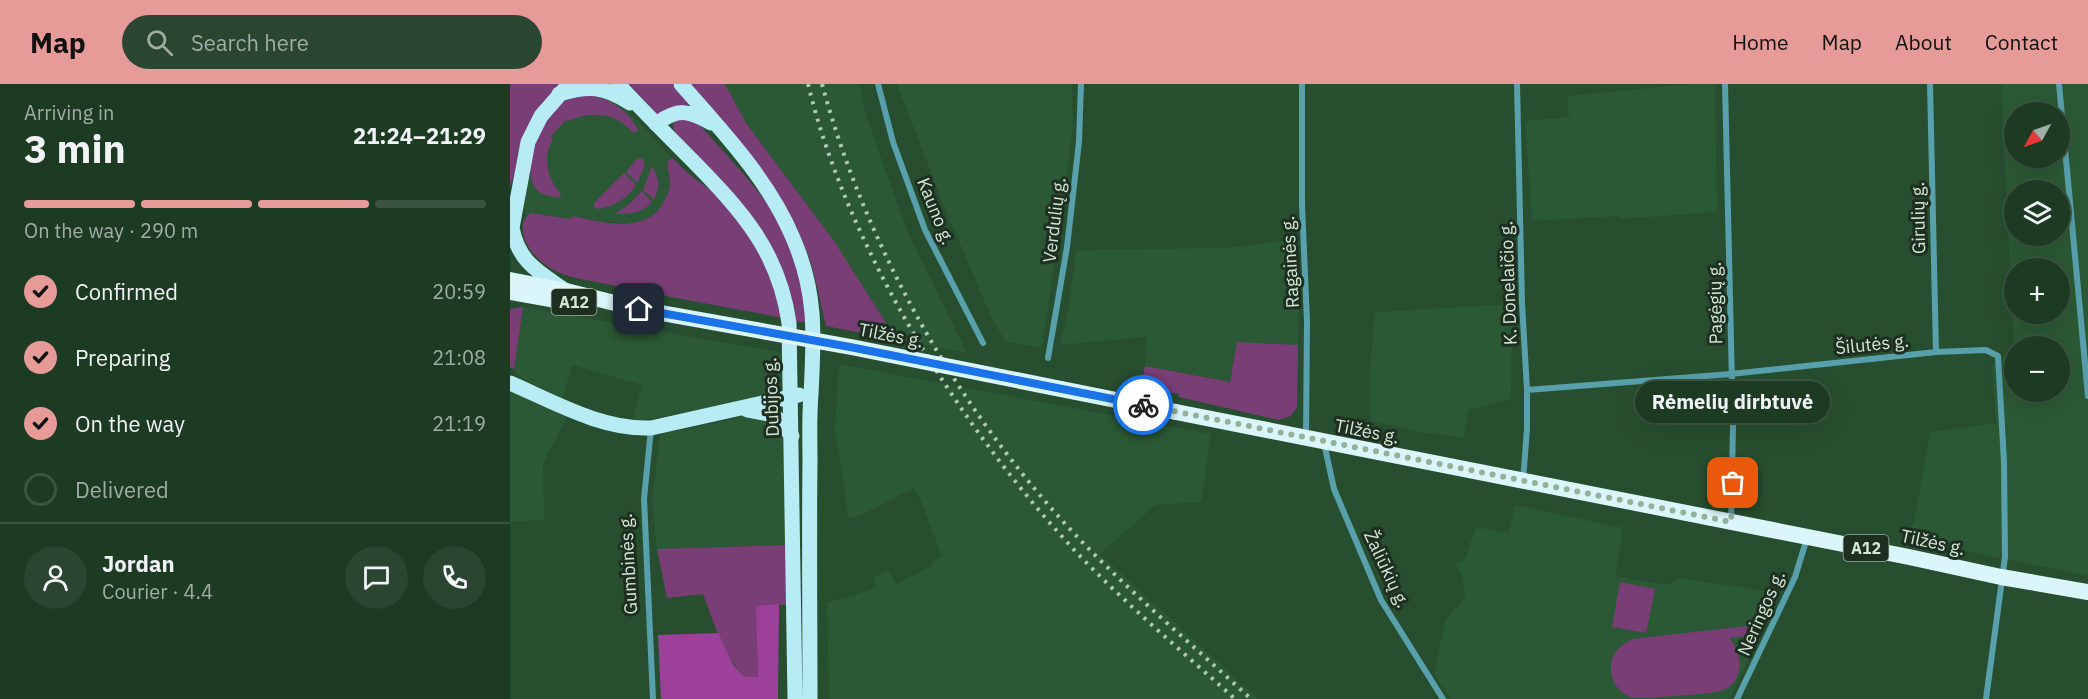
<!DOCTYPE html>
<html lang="en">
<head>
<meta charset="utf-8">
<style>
	:root { --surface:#1d3a23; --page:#2a4530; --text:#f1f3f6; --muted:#a0ada6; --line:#3b5441; --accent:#e69b98 }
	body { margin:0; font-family:"IBM Plex Sans",sans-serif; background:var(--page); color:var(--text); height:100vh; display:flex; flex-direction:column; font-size:22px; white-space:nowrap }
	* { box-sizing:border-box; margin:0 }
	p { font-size:20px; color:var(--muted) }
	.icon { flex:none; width:33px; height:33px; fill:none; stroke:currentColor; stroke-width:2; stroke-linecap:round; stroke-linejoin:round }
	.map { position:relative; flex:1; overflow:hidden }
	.side { display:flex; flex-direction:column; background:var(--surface); width:510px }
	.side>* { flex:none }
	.needle { width:39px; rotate:230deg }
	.fabs { position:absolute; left:1494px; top:18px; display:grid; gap:12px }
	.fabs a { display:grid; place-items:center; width:66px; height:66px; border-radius:50%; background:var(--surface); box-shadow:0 6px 24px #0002,0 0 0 2px var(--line); font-size:30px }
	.pin { position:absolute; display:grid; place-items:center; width:51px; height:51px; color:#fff; margin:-26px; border-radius:12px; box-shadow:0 3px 9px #0006 }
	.courier { position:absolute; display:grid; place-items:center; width:60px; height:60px; margin:-30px; border:4px solid #1a73e8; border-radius:50%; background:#fff; color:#222; box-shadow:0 2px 8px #0007 }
	.bubble { position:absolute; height:42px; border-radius:21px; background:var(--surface); box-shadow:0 6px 24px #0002,0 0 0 2px var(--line); font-size:20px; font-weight:700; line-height:42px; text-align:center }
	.headline em { font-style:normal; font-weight:700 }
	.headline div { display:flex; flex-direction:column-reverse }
	.headline { display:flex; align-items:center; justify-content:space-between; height:102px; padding:0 24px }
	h1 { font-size:39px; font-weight:700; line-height:45px }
	.bar { display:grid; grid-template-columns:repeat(4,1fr); gap:9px 6px; align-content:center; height:72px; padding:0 24px }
	.bar i { height:8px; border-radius:4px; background:var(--line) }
	.bar .current { background:var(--accent) }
	.bar p { grid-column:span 4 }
	.line { display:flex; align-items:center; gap:15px; padding:0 24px; border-top:2px solid var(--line) }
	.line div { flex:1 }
	.round { display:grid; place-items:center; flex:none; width:63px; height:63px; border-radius:32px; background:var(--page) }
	ol { padding:0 24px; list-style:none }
	li { display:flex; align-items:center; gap:18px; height:66px }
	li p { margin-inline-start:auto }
	li .icon { padding:6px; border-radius:50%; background:var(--accent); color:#111; stroke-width:4 }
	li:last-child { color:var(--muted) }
	li i { width:33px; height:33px; border:3px solid var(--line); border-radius:50% }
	header { display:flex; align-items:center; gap:36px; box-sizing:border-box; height:84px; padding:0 30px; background:var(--accent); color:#111 }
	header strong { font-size:28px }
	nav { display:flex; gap:33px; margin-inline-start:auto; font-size:21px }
	.search { width:420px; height:54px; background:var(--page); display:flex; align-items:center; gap:15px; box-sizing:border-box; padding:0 21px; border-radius:33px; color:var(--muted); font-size:22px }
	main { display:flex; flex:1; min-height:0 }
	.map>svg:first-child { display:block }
	.built { fill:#2b5935; fill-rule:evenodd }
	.green { fill:#793e76 }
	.forest { fill:#9c409a }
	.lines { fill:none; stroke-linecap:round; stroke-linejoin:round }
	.minor { stroke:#58a0ac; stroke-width:6 }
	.primary { stroke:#b7ecf5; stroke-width:15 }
	.trunk { stroke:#dbf6fa; stroke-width:16 }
	.rail { stroke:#b1c9b4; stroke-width:4; stroke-dasharray:3 6; stroke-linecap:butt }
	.trunk-bridge { stroke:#dbf6fa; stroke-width:16 }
	.done { stroke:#96b19a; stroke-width:6; stroke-dasharray:0 10.8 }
	.route { stroke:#1a73e8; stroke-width:8 }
	.labels { text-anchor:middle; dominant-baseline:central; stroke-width:6; stroke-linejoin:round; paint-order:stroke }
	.shield { fill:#1e2f21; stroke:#9cb09e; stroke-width:1.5 }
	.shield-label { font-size:16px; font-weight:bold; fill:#d2e7d4 }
	.street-label { font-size:18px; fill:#d2e7d4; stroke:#1e2f21 }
</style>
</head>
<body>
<header>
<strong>Map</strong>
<div class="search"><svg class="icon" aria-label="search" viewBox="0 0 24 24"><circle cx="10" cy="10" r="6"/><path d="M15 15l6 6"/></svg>Search here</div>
<nav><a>Home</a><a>Map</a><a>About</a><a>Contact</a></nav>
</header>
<main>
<section class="side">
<div class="headline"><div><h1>3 min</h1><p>Arriving in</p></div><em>21:24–21:29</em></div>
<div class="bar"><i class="current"></i><i class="current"></i><i class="current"></i><i></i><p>On the way · 290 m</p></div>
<ol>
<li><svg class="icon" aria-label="check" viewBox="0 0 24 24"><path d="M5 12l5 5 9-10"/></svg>Confirmed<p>20:59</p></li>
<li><svg class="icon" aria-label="check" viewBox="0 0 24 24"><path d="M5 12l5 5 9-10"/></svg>Preparing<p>21:08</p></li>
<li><svg class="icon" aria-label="check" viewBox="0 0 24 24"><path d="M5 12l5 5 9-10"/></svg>On the way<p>21:19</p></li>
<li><i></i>Delivered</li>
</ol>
<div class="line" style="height:108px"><a class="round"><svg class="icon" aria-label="person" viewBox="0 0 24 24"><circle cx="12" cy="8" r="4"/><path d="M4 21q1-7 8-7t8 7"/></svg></a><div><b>Jordan</b><p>Courier · 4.4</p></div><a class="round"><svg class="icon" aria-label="chat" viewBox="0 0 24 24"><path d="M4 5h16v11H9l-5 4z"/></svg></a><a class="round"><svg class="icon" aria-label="phone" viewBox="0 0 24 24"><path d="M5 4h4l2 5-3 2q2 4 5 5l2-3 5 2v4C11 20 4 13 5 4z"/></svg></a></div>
</section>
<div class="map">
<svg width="1578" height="615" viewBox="0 0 1578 615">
	<rect width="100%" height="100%" fill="#274e2f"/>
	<!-- built -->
	<path class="built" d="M 215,0 L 349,0 L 356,32 L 399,151 L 457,269 L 387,256 L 324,157 L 236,39 Z
		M 387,0 L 562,0 L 563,45 L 532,264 L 496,258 L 482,235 L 433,120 Z
		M 1181,0 L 1205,0 L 1207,128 L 1109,135 L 1108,132 L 1022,137 L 1015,37 L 1059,33 L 1057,12 Z
		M 1491,0 L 1578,0 L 1578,492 L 1397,455 L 1405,434 L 1420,348 L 1486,339 L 1482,281 L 1504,268 ZM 1504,28 L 1550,28 L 1550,74 L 1504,74 ZM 1504,106 L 1550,106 L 1550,152 L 1504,152 ZM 1504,184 L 1550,184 L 1550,230 L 1504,230 ZM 1504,262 L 1550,262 L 1550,308 L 1504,308 Z
		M 76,8 L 107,18 L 124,33 L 162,74 L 157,78 L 160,104 L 152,122 L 142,134 L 122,139 L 91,138 L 63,132 L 60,135 L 21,129 L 15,132 L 17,78 L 47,18 Z
		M 789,155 L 788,261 L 727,258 L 720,298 L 635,282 L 636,253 L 550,261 L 559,224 L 566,166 L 715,164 Z
		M 1002,220 L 1001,315 L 958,326 L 954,354 L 910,348 L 860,337 L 860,288 L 865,228 Z
		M 13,223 L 274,269 L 274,290 L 263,307 L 251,313 L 147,334 L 123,336 L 132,301 L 62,281 L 52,315 L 6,291 L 4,285 Z
		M 329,280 L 701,350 L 691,418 L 645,421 L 590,470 L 748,615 L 319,615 L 317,519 L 366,504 L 363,493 L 378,487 L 386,500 L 423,481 L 422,477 L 432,473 L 409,412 L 404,404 L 355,429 L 339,435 L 325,345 Z
		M 0,307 L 58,331 L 33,379 L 34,436 L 0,438 Z
		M 239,332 L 263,334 L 275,351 L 277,461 L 147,465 L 142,416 L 150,350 Z
		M 1005,421 L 1113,444 L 1105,492 L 1158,501 L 1170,494 L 1269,509 L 1220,615 L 941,615 L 924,591 L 935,536 L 955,515 L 952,491 L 945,480 L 955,475 L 966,443 L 999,449 Z"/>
	<!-- green -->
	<path class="green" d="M 0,0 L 52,0 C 33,18 18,35 10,61 C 6,74 6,91 0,102 Z
		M 119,0 L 163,0 L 182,21 L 171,21 L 149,32 Z
		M 181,0 L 215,0 L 236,39 L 324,157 L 387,256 L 316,242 C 311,222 307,200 301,179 C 278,109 228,55 181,0 Z
		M 78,10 C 99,15 119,25 128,47 L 123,49 C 106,28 82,27 58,37 L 56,36 L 41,52 L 43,55 C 32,73 37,95 51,110 L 50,114 C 43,112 34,112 28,107 C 8,87 32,33 51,19 C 60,13 68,11 78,10 Z
		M 178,34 L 189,40 C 213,68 244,98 263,129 C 284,163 292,200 297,239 L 285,237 C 285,226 282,216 279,205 C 261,140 209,94 164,47 L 163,40 L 167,36 Z
		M 132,74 L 135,81 L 127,99 L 116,88 L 127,75 Z
		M 162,74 L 179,90 L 211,114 L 227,133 L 259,186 L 273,234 C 216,223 158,213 101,201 C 85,197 63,195 48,188 C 32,181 15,165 13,148 C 12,139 14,133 21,129 L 60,135 L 63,132 C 93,139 140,151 155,115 C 157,111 160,106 160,102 C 160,94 158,86 157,78 Z
		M 142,83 C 150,94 150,104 144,115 L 133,106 Z
		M 114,89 L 126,101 C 117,115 104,122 88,125 L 84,123 L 84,119 Z
		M 132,107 L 142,118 C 132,130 118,130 104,130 L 117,122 Z
		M 13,223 L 4,285 L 0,283 L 0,225 Z
		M 727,258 L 788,261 L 787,323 L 781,332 L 769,336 L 669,313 L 669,310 L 631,303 L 635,282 L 720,298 Z
		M 277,461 L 277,521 L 247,522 L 248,593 L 235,593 C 213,571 204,539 193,510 L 157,514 L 147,465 Z
		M 1110,498 L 1145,505 L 1136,549 L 1102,543 Z
		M 1237,542 L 1239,552 L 1219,554 C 1234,569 1235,599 1211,607 C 1200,610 1133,615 1123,614 C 1109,610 1100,596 1101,582 C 1102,569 1111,560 1123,555 Z"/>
	<!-- forest -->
	<path class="forest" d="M 269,520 L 268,615 L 151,615 L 148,551 L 208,549 L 224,582 L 235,593 L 248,593 L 246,522 Z"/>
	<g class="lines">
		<!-- minor -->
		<path class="minor" d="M 368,0 L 383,58 L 415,146 L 473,259
			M 792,0 L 792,120 L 797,237 L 796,353
			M 1007,0 L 1012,219 L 1017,306 L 1017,345 L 1013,397
			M 1215,0 L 1223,342 L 1221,438
			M 1420,0 L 1426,268
			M 1549,0 L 1578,312
			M 538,274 L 557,163 L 569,58 L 571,0
			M 1017,306 L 1221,290 L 1426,268 L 1476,266 L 1488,272 L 1494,378 L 1495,473 L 1476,615
			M 141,345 L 134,415 L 143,615
			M 814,359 L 824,405 L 871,516 L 933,615
			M 1227,615 L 1285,493 L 1297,454"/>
		<!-- primary -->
		<path class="primary" d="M 108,0 C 132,26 157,51 182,76 C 231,126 269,167 279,239 L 285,615
			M 171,0 C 212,47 259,96 283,154 C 307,209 304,252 301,310 C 299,333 300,356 300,378 C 299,457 300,536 300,615
			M 49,10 C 79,1 94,2 120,19
			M 146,40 C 168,24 178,26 201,39
			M 56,207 C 29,188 9,179 2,144 L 18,58 L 31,32 L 59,0
			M 0,299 C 44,318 92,346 141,344 L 289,311
			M 237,326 L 264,331 L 282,352"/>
		<!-- trunk -->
		<path class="trunk" d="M 0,196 L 56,207 L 129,225
			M 0,208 L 46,216
			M 666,328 L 1399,473 L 1491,493 L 1578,508"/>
		<!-- rail -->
		<path class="rail" d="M 298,0 C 338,166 452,347 569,471 C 618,522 673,568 725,615
			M 312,0 C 358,170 455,338 578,464 C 630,517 687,565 741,615"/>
		<!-- trunk-bridge -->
		<path class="trunk-bridge" d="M 129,225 L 341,263 L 666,328"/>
	</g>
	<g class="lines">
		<!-- done -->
		<path class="done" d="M 633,321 L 1221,438 L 1223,399"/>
		<!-- route -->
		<path class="route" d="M 129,225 L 340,263 L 633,321"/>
	</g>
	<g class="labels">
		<!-- shield labels -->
		<g class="shield">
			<rect x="41.5" y="205" width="45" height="26" rx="4.5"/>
			<rect x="1333.5" y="451" width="45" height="26" rx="4.5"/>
		</g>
		<g class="shield-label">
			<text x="64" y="218">A12</text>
			<text x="1356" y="464">A12</text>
		</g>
		<!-- street labels -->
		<g class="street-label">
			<text transform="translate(426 127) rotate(68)">Kauno g.</text>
			<text transform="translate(1408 134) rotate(-91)">Girulių g.</text>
			<text transform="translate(544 136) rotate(-83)">Verdulių g.</text>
			<text transform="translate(780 178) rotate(-93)">Ragainės g.</text>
			<text transform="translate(998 199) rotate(-92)">K. Donelaičio g.</text>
			<text transform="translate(1205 219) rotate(-91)">Pagėgių g.</text>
			<text transform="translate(381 251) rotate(11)">Tilžės g.</text>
			<text transform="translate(1362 260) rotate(-6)">Šilutės g.</text>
			<text transform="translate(261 313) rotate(-92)">Dubijos g.</text>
			<text transform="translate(857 347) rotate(11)">Tilžės g.</text>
			<text transform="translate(1423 458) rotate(12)">Tilžės g.</text>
			<text transform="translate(118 480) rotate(-93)">Gumbinės g.</text>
			<text transform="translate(877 485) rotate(65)">Žaliūkių g.</text>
			<text transform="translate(1251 529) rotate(-66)">Neringos g.</text>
		</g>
	</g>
</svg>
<div class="fabs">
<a><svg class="needle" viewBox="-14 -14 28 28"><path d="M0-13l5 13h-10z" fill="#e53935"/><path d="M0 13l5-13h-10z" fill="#a0ada6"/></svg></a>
<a><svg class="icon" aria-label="layers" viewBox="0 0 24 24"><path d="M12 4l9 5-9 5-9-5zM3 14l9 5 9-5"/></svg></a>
<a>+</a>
<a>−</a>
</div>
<div class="pin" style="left:1223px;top:399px;background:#ea580c"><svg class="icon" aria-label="bag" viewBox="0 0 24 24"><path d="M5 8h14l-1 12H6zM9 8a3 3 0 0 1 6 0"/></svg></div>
<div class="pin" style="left:129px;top:225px;background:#1f2937"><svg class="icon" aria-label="home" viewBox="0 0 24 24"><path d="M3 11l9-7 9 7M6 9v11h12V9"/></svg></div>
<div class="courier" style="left:633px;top:321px"><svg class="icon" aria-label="bike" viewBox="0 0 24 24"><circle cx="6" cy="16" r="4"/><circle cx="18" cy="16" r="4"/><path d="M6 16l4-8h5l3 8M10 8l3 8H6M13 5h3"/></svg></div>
<div class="bubble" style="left:1125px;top:297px;width:195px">Rėmelių dirbtuvė</div>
</div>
</main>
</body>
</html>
